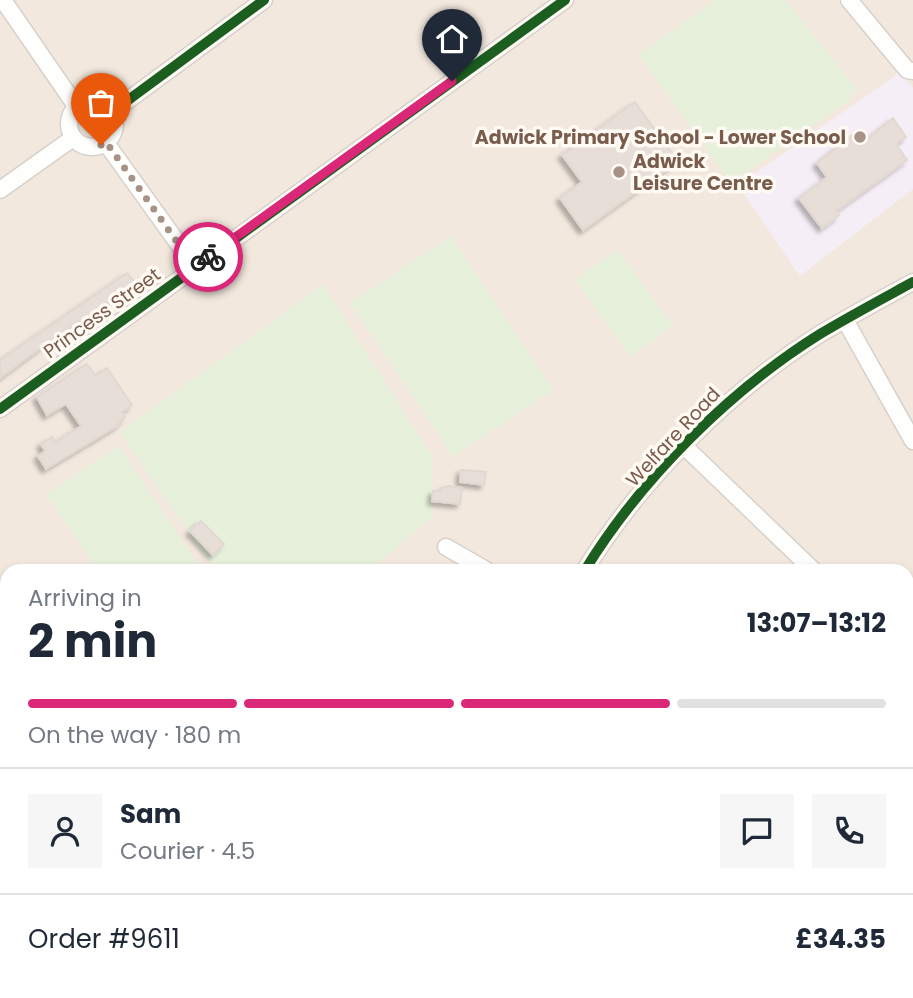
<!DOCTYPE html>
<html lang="en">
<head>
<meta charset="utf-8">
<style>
	:root { --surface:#fff; --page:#f6f6f7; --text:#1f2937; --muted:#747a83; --line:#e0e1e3; --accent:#db2777 }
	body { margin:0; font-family:Poppins,sans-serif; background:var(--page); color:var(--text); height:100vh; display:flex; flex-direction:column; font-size:26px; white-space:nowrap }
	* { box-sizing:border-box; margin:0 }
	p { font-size:23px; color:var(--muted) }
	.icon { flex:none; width:38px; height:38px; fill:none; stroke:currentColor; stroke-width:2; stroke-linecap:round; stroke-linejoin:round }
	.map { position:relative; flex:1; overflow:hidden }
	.details { position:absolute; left:0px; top:564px; width:914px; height:436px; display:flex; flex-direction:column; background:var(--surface); border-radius:21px 21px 0 0; box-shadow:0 4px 10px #0003 }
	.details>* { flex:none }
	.pin { position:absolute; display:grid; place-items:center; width:60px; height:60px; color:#fff; margin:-72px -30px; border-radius:50% 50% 50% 0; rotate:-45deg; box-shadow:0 0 7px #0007 }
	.pin .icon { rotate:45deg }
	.courier { position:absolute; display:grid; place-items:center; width:70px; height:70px; margin:-35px; border:5px solid #db2777; border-radius:50%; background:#fff; color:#222; box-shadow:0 2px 9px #0007 }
	.head em { font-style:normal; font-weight:700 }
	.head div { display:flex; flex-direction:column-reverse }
	.head { display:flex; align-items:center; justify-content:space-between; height:119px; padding:0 28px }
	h1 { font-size:46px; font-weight:700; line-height:52px }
	.bar { display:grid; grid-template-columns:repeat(4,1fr); gap:10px 7px; align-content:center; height:84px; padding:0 28px }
	.bar i { height:9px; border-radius:5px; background:var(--line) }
	.bar .current { background:var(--accent) }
	.bar p { grid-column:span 4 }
	.line { display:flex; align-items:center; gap:18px; padding:0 28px; border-top:2px solid var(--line) }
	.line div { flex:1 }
	.round { display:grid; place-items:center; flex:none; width:74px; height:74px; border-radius:0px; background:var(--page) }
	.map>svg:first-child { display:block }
	.residential { fill:#f2e8de }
	.education { fill:#f6eef6 }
	.green { fill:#e7f0db }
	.building { fill:#e6ded7; stroke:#e2d8d2; stroke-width:2; filter:url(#shadow) }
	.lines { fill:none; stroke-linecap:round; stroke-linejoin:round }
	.minor-casing { stroke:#d7d1cb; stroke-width:19 }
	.highway-casing { stroke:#dad1cc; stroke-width:28 }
	.minor { stroke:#fefefd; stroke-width:16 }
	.highway { stroke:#f2eae7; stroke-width:24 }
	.cycleway-casing { stroke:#fffaf3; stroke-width:15 }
	.cycleway { stroke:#1b5e20; stroke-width:10 }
	.done { stroke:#a69286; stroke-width:7; stroke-dasharray:0 12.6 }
	.route { stroke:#db2777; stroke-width:9 }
	.poi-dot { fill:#a69286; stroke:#fffaf3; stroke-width:2.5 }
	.labels { text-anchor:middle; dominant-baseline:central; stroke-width:7; stroke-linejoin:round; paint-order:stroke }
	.poi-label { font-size:19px; font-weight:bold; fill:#7a5c4d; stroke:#fffaf3; text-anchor:end }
	.street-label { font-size:19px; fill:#7a5c4d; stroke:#fffaf3 }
</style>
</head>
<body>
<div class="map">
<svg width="913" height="998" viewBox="0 0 913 998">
	<defs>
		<filter id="shadow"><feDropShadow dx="-4" dy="4" stdDeviation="2" flood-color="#0004"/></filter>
	</defs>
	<rect width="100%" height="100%" fill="#f9f5f0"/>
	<!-- residential -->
	<path class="residential" d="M 0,0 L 913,0 L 913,998 L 575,998 L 563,992 L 906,992 L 906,570 L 7,570 L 7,992 L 472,992 L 471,998 L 0,998 Z"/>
	<!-- education -->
	<path class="education" d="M 897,71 L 913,88 L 913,189 L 800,276 L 738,185 L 895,76 Z"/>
	<!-- green -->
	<path class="green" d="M 715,0 L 785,0 L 857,90 L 850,96 L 852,98 L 731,183 L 639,55 Z
		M 451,236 L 553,390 L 453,457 L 350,303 Z
		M 617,249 L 673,326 L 631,357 L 575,280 Z
		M 323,285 L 432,456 L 432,517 L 371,570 L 219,570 L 204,555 L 120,432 Z
		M 118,446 L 202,570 L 98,570 L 46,495 Z
		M 0,763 L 7,769 L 7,938 L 0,941 Z
		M 441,992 L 516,992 L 526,998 L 468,998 Z"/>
	<!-- building -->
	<path class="building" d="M 635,102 L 678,161 L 583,230 L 560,198 L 582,182 L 562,155 Z
		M 893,118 L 906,137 L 896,144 L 907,160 L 836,211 L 839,215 L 822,228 L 799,198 L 827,177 L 817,163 L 852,135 L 859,146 Z
		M 127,273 L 136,284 L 55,337 L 0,378 L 0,361 L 6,356 Z
		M 87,364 L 96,376 L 107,368 L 132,405 L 122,412 L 125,417 L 117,426 L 46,469 L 38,456 L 45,451 L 41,444 L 52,437 L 55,442 L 81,426 L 66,404 L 47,415 L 37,397 Z
		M 461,470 L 486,472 L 484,485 L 460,482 Z
		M 449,486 L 462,488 L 460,504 L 432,501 L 433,491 L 440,491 L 441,488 Z
		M 201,521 L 224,544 L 213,555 L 190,531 Z"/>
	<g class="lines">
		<defs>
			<path id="minor" d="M 3,0 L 76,106
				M 849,0 L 907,70 L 913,71
				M69 124a23 23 0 1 1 46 0a23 23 0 1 1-46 0Z
				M 112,112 L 264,0
				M 106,143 L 195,267
				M 0,190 L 73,138
				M 845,320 L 913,441
				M 0,409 L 565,0
				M 684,446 L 813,570
				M 446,547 L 486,570
				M 585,570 C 641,479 729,391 820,334 C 850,316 882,299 913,282
				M 0,755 L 7,760
				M 906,796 L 913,799
				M 906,945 L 913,946
				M 0,949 L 7,946
				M 673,992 L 683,998"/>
			<path id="highway" d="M 0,630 L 7,636
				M 569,992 L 580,998
				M 615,992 L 625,998"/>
		</defs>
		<!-- minor casing -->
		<use href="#minor" class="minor-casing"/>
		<!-- highway casing -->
		<use href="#highway" class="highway-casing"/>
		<!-- minor -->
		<use href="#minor" class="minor"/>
		<!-- highway -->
		<use href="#highway" class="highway"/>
		<defs>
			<path id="cycleway" d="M 112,112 L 264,0
				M 0,409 L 565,0
				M 585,570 C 641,479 729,391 820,334 C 850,316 882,299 913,282"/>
		</defs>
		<!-- cycleway casing -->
		<use href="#cycleway" class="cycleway-casing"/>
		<!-- cycleway -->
		<use href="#cycleway" class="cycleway"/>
	</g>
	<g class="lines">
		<!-- done -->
		<path class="done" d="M 101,145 L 106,142 L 195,267 L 208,257"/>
		<!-- route -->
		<path class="route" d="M 208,257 L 452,81"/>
	</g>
	<!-- markers -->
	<g class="poi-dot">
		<circle cx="860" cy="137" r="7"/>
		<circle cx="619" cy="172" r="7"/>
	</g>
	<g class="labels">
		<!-- poi labels -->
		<g class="poi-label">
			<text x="846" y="137">Adwick Primary School - Lower School</text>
			<text x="633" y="161" text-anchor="start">Adwick<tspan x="633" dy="22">Leisure Centre</tspan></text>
		</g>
		<!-- street labels -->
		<g class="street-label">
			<text transform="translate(102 313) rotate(-36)">Princess Street</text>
			<text transform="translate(673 437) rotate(-47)">Welfare Road</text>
		</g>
	</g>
</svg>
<div class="pin" style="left:101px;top:145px;background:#ea580c"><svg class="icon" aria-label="bag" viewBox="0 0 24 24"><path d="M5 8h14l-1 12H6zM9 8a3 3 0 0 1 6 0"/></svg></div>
<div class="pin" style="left:452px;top:81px;background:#1f2937"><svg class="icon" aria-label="home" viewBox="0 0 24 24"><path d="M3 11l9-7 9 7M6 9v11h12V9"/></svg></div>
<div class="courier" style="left:208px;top:257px"><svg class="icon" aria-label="bike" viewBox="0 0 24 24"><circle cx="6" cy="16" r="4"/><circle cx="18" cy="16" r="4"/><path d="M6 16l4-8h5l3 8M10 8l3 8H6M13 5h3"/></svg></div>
<section class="details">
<div class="head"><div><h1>2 min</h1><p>Arriving in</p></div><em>13:07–13:12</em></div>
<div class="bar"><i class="current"></i><i class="current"></i><i class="current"></i><i></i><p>On the way · 180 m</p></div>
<div class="line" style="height:126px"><a class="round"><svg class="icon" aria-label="person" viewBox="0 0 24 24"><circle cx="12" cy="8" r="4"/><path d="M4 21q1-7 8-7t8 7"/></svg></a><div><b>Sam</b><p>Courier · 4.5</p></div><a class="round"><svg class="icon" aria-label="chat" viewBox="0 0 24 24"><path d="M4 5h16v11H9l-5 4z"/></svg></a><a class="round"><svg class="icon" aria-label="phone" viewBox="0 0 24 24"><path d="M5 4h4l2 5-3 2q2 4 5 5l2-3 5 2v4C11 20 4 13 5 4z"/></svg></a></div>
<div class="line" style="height:91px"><div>Order #9611</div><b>£34.35</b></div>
</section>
</div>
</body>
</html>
